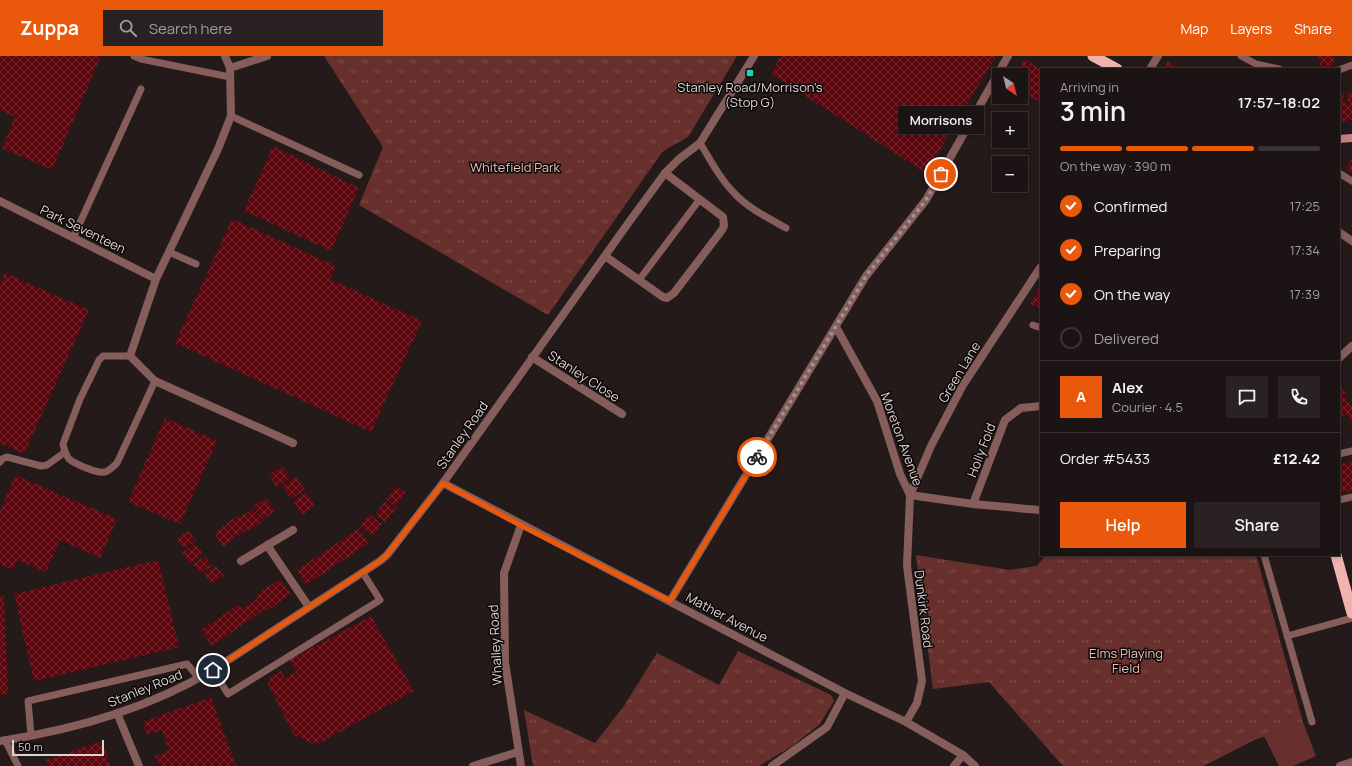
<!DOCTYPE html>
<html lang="en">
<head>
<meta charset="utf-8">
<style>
	:root { --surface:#1c1414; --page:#292122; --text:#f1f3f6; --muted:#a09ea0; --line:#3a3334; --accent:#ea580c }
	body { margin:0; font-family:Manrope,sans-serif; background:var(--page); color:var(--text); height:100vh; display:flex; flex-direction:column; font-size:15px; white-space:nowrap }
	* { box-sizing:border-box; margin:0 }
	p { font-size:13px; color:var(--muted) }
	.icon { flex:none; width:22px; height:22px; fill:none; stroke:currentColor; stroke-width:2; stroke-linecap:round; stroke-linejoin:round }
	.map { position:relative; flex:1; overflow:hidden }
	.details { position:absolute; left:1040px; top:12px; width:300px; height:488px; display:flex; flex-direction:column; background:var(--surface); border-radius:0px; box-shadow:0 2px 6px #0003,0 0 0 1px var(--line) }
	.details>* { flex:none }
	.needle { width:26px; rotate:145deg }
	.buttons { position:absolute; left:992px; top:12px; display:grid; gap:8px }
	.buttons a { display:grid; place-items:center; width:36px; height:36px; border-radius:0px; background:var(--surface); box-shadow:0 2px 6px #0003,0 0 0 1px var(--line); font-size:20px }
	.scale { position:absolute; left:12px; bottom:10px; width:92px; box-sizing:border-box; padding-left:4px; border:2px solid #ddd5d4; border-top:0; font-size:11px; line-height:14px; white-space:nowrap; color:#ddd5d4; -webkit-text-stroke:3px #0b0706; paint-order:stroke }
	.pin { position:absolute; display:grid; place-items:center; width:34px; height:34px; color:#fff; margin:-17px; border:2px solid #fff; border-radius:50%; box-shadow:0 1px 4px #0007 }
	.courier { position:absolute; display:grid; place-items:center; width:40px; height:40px; margin:-20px; border:3px solid #ea580c; border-radius:50%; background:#fff; color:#222; box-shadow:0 1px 5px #0007 }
	.bubble { position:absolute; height:28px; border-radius:0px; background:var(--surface); box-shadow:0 2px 6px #0003,0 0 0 1px var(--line); font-size:13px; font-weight:600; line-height:28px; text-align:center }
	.headline em { font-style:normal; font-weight:600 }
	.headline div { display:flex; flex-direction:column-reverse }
	.headline { display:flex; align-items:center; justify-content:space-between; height:68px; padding:0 20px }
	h1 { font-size:26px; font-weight:600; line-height:30px }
	.bar { display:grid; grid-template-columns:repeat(4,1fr); gap:6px 4px; align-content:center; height:48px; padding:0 20px }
	.bar i { height:5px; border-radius:3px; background:var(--line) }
	.bar .selected { background:var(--accent) }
	.bar p { grid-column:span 4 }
	.line { display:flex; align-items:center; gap:10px; padding:0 20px; border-top:1px solid var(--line) }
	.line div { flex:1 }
	.round { display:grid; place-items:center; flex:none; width:42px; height:42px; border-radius:0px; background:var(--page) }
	ol { padding:0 20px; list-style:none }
	li { display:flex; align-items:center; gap:12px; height:44px }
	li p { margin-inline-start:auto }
	li .icon { padding:4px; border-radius:50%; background:var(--accent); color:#fff; stroke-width:4 }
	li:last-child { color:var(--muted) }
	li i { width:22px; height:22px; border:2px solid var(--line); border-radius:50% }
	.button { display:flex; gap:8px; margin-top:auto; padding:8px 20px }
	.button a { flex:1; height:46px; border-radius:0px; background:var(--accent); color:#fff; font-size:16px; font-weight:600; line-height:46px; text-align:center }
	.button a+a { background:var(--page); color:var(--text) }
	header { display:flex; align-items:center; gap:24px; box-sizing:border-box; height:56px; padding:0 20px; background:var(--accent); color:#fff }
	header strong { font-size:19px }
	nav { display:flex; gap:22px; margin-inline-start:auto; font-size:14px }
	.search { width:280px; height:36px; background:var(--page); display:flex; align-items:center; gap:10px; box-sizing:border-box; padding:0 14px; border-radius:0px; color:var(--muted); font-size:15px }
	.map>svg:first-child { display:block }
	.grass { fill:#68302d }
	.park { fill:url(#park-tufts) }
	.building { fill:url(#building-cross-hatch) }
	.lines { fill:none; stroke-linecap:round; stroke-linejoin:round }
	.service { stroke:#855d5a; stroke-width:7 }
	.minor { stroke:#855d5a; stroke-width:8 }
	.tertiary { stroke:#855d5a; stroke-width:8 }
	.secondary { stroke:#c0817d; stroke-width:8 }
	.trunk { stroke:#f0b3ae; stroke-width:11 }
	.done { stroke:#9d9493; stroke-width:4; stroke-dasharray:0 7.2 }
	.route { stroke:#ea580c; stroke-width:5 }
	.poi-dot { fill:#1ed5b0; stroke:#0b0706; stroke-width:1.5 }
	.labels { text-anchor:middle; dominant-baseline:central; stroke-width:3; stroke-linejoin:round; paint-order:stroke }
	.poi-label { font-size:13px; fill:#ddd5d4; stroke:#0b0706 }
	.park-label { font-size:13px; fill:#f0beb9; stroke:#0b0706 }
	.street-label { font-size:13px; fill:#ddd5d4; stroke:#0b0706 }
</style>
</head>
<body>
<header>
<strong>Zuppa</strong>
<div class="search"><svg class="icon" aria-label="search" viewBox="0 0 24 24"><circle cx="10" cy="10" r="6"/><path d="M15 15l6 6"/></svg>Search here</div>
<nav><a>Map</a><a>Layers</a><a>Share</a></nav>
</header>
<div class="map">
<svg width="1352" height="710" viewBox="0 0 1352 710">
	<defs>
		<pattern id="park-tufts" width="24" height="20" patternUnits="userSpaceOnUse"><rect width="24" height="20" fill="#68302d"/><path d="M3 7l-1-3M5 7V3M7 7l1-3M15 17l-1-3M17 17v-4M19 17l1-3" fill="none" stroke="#7d4d4b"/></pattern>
		<pattern id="building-cross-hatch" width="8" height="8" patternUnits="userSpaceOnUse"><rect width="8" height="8" fill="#5c060e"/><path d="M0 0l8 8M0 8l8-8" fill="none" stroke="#732930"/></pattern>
	</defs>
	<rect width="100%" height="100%" fill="#251a1a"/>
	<!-- grass -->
	<path class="grass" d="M 1303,666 L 1316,700 L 1293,710 L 1279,710 L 1264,680 Z"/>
	<!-- park -->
	<path class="park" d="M 324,0 L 737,0 L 688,81 L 663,95 L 548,259 L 359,149 L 383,91 Z
		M 916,499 L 1010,514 L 1037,510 L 1046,499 L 1171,499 L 1175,501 L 1181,499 L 1256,499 L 1303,666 L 1252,685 L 1204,710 L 1063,710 L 989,626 L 933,633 Z
		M 738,595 L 831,639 L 834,645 L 819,669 L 792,690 L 759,710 L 533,710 L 524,654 L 595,687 L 624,650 L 657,597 L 719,629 Z"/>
	<!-- building -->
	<path class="building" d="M 0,0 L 101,0 L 52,114 L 2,92 L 15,61 L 0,54 Z
		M 781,0 L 996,0 L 926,117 L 771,18 Z
		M 1318,0 L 1333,0 L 1335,9 L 1322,13 Z
		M 1025,3 L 1041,14 L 1041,47 L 1021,35 L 1021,19 L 1015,19 Z
		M 1168,5 L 1181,13 L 1163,13 Z
		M 1352,36 L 1352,64 L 1339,66 L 1339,39 L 1343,38 L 1345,47 L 1348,47 L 1346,38 Z
		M 273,90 L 359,132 L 331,195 L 244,155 Z
		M 1351,104 L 1352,104 L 1352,117 L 1346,114 Z
		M 232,163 L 336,210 L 330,223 L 422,265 L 371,376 L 175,287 Z
		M 5,217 L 89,254 L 24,398 L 0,387 L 0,227 Z
		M 1041,228 L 1041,253 L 1030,248 Z
		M 1340,329 L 1343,332 L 1342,333 L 1347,339 L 1344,342 L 1352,351 L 1352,365 L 1345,358 L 1339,364 L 1339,330 Z
		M 165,362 L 217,385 L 180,468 L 128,446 Z
		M 1352,405 L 1352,434 L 1339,438 L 1339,409 Z
		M 282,410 L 290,422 L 277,431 L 269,419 Z
		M 15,419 L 117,463 L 100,502 L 60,484 L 46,516 L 17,504 L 13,514 L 0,508 L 0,455 Z
		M 296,421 L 305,434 L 291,443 L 282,430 Z
		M 396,430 L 406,437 L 396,451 L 386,443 Z
		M 306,436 L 315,450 L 302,459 L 293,445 Z
		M 266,442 L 275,455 L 262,464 L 253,450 Z
		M 385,445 L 396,453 L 385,466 L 375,459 Z
		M 253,453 L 262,466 L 249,475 L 248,473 L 236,481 L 227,467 L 239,459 L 240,461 Z
		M 369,458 L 382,468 L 373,480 L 360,470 Z
		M 227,468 L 235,482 L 223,491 L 214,477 Z
		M 359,472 L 369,487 L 306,529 L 297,514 Z
		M 188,475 L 196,485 L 184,493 L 176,483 Z
		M 195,487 L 203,498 L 190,508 L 182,497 Z
		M 205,500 L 212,510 L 200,518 L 193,508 Z
		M 158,504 L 179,591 L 34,625 L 14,538 Z
		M 216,510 L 224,520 L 212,528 L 204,518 Z
		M 280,523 L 291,538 L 267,555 L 265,553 L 212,590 L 201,574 L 239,548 L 242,553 L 258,542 L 256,539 Z
		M 0,540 L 4,540 L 8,638 L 0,639 Z
		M 371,560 L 414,635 L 316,689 L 294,679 L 268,628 L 269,622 L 281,615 L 285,622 L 296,616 L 289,604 Z
		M 211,641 L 236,710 L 159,710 L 155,700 L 169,695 L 162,674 L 147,679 L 143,666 Z
		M 102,685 L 110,710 L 48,710 L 46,704 Z"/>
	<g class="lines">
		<!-- service -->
		<path class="service" d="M 134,0 L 141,3 L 230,21
			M 1241,0 L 1256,8 L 1279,13
			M 1339,14 L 1352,9
			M 231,60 L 359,119
			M 700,87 C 711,105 720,123 735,138 C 748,152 770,163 786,172
			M 1339,117 L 1352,125
			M 73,182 L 141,33
			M 169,196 L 196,208
			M 639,224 L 700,143
			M 1033,269 L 1041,272
			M 130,300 L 103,300 L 99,304 L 80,343 L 63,388 C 64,393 66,399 69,403 C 75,408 98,418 105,416 C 109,415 114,410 117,407 L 155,325
			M 1339,398 L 1352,395
			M 0,406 L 2,403 L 7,401 L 41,410 L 47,409 L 65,396
			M 1339,444 L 1352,441
			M 1264,499 L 1312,666
			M 1287,580 L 1352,562
			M 213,614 L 228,638 L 380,544 L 363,517
			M 31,679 L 28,645 L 187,608 L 199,622
			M 5,684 L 18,710"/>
		<!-- minor -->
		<path class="minor" d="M 225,0 L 230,12 L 231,60 L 218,93 L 156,223 L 130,300 L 155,325 L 293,387
			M 230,12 L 267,0
			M 1150,13 L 1158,0
			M 0,145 L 156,223
			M 1339,176 L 1352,185
			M 605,200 L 663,241 L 667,242 L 674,237 L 722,174 L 724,170 L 723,161 L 665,117
			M 836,271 L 877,345 L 900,418 L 910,439
			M 532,301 L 622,358
			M 1339,302 L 1352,290
			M 443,427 L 845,637 L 906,666 L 963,699 L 975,710
			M 910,439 L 973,448 L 1039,454
			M 973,448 L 1005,364 L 1021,352 L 1041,350
			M 521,469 L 504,517 L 505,606 L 521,710
			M 267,489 L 309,551
			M 241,505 L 293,474
			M 670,545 L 866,220 L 926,144 L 1008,0
			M 117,657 L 139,710
			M 906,666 L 917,647 L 922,625 L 907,510 L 910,439 L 931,390 L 963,329 L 1040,212
			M 473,710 L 518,696
			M 772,710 L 827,671 L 845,637
			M 954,710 L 963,699
			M 1340,710 L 1352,706"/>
		<!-- tertiary -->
		<path class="tertiary" d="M 0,685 C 73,674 149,652 213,614 L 380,505 L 387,499 L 443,427 L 629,166 L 665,117 L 679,103 L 700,87 L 754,0"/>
		<!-- secondary -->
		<path class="secondary" d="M 1339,83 L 1352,82"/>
		<!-- trunk -->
		<path class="trunk" d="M 1093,0 L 1117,13
			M 1336,499 L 1352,557"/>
	</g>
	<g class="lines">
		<!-- done -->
		<path class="done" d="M 757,401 L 866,220 L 926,144 L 941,118"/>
		<!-- route -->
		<path class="route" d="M 213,614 L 380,505 L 387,499 L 443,427 L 520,469 L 670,545 L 757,401"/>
	</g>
	<!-- markers -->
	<rect class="poi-dot" x="746" y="13" width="8" height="8" rx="2"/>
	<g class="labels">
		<!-- poi labels -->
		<g class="poi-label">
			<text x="750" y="31">Stanley Road/Morrison's<tspan x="750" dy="15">(Stop G)</tspan></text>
		</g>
		<!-- park labels -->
		<g class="park-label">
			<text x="515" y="111">Whitefield Park</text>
			<text x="1126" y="597">Elms Playing<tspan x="1126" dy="15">Field</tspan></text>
		</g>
		<!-- street labels -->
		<g class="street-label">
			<text transform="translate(83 173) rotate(26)">Park Seventeen</text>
			<text transform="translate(959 316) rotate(-59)">Green Lane</text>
			<text transform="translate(584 320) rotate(33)">Stanley Close</text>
			<text transform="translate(462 379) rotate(-55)">Stanley Road</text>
			<text transform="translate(902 383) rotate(70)">Moreton Avenue</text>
			<text transform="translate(981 394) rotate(-69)">Holly Fold</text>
			<text transform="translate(924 553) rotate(83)">Dunkirk Road</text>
			<text transform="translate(727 561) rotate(28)">Mather Avenue</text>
			<text transform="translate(495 589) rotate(-93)">Whalley Road</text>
			<text transform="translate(145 632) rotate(-22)">Stanley Road</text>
		</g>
	</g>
</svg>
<div class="buttons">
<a><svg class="needle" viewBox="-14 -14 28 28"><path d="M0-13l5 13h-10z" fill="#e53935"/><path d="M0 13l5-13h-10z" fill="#a09ea0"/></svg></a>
<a>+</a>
<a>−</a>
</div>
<div class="scale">50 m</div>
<div class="pin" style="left:941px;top:118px;background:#ea580c"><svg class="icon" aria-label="bag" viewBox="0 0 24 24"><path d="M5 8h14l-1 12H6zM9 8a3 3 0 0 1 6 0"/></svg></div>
<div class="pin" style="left:213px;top:614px;background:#1f2937"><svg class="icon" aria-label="home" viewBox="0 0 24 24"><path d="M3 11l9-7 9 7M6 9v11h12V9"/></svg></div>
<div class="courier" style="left:757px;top:401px"><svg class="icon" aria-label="bike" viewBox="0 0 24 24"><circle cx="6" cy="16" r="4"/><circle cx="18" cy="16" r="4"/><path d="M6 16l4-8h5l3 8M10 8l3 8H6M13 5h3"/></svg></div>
<div class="bubble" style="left:898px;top:50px;width:86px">Morrisons</div>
<section class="details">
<div class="headline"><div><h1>3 min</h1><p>Arriving in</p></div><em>17:57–18:02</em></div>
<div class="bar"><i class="selected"></i><i class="selected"></i><i class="selected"></i><i></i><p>On the way · 390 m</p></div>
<ol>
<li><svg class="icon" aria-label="check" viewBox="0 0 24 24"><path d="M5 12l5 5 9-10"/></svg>Confirmed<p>17:25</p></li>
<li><svg class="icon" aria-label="check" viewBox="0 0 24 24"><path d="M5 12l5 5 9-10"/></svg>Preparing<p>17:34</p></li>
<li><svg class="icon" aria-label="check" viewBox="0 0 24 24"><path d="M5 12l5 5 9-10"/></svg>On the way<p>17:39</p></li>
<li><i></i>Delivered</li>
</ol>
<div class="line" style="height:72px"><b class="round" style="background:var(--accent);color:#fff">A</b><div><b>Alex</b><p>Courier · 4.5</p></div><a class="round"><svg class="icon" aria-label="chat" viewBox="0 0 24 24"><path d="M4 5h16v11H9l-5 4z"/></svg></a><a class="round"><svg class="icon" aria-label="phone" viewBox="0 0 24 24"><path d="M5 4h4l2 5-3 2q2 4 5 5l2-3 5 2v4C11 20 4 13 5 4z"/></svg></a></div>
<div class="line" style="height:52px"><div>Order #5433</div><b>£12.42</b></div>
<div class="button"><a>Help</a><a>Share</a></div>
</section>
</div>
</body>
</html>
